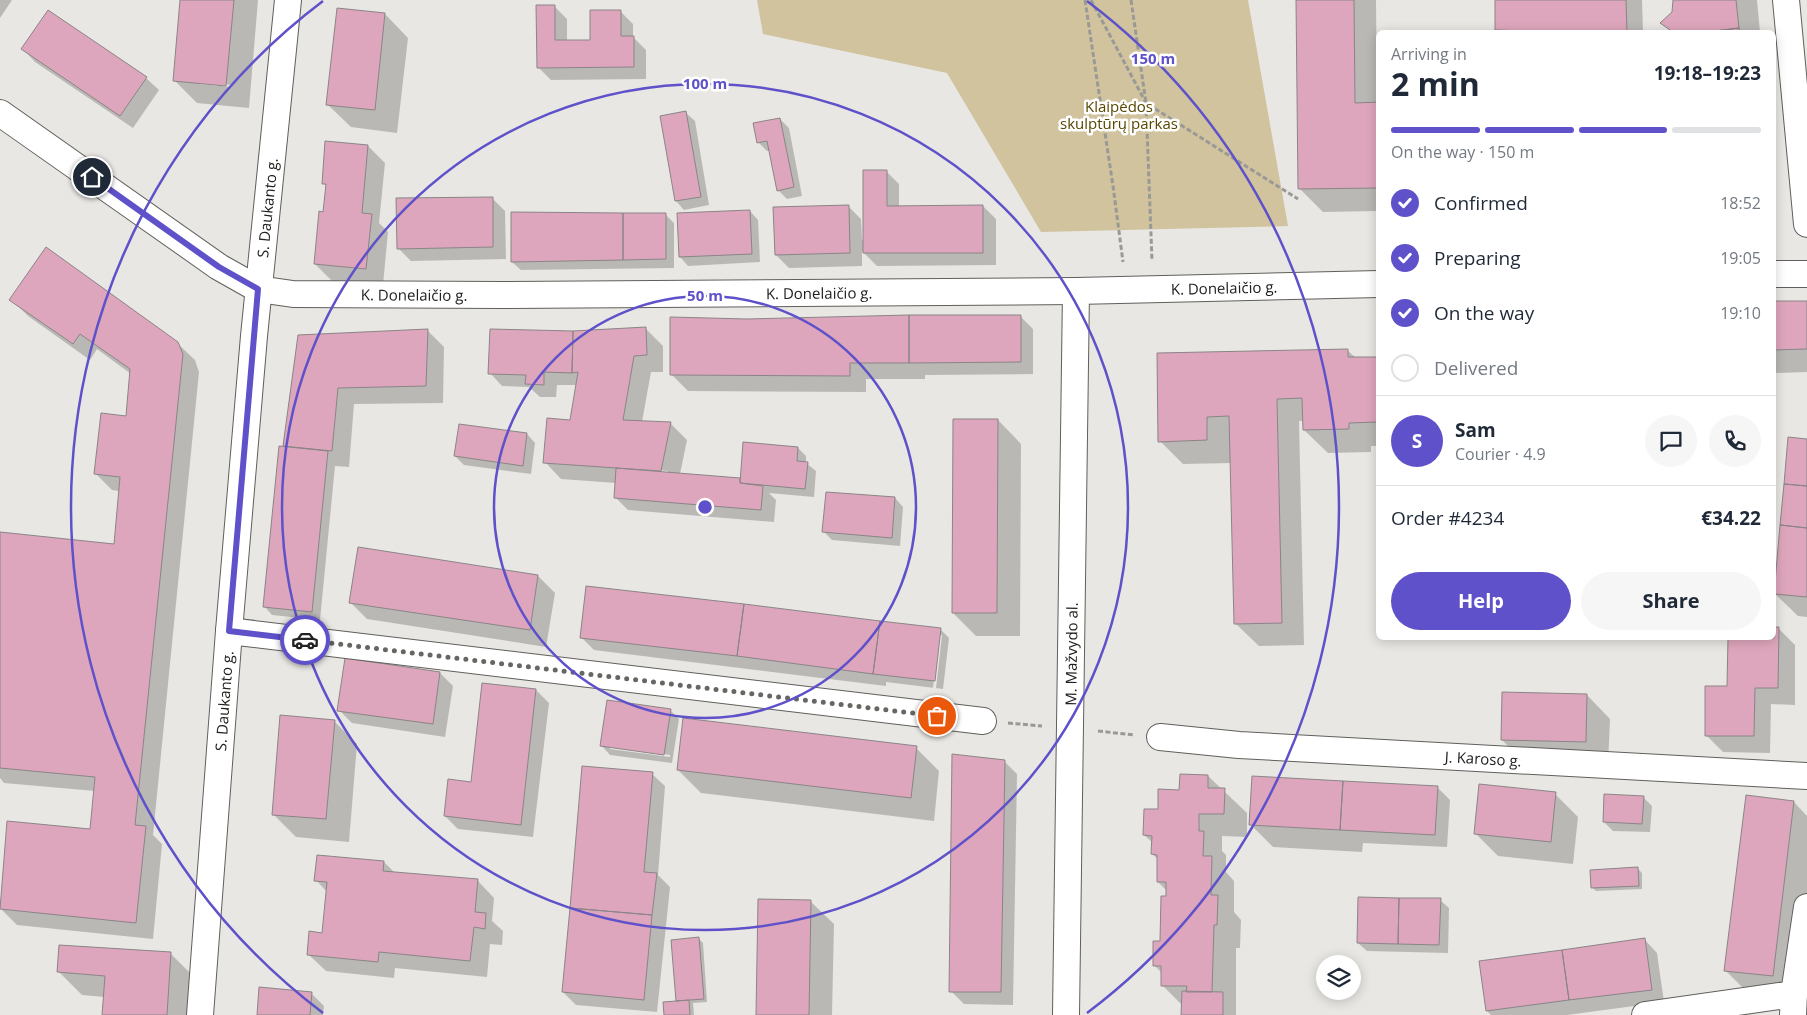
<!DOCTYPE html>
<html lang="en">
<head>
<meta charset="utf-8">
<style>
	:root { --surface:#fff; --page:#f6f6f7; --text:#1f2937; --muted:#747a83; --line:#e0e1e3; --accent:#5e51c9 }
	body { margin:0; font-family:"Open Sans",sans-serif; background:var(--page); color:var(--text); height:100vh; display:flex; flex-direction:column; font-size:19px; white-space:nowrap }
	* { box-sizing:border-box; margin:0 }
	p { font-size:16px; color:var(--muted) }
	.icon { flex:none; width:28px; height:28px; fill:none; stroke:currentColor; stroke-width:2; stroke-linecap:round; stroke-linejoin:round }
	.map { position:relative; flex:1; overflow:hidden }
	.sheet { position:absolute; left:1376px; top:30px; width:400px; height:610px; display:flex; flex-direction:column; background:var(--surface); border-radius:8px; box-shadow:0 2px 12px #0003 }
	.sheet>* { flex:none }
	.tools { position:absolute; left:1316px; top:955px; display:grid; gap:10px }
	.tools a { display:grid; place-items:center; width:45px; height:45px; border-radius:50%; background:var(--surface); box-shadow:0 2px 12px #0003; font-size:25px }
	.pin { position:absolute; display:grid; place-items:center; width:42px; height:42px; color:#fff; margin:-21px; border:2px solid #fff; border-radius:50%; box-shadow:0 1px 5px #0007 }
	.courier { position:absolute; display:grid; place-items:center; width:50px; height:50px; margin:-25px; border:4px solid #5e51c9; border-radius:50%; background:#fff; color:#222; box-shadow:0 1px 6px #0007 }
	.summary em { font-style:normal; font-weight:700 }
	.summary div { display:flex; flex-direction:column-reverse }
	.summary { display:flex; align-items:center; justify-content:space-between; height:85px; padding:0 15px }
	h1 { font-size:32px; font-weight:700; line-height:38px }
	.bar { display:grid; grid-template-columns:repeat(4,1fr); gap:8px 5px; align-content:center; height:60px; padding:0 15px }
	.bar i { height:6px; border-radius:4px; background:var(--line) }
	.bar .selected { background:var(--accent) }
	.bar p { grid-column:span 4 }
	.line { display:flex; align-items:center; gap:12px; padding:0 15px; border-top:1px solid var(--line) }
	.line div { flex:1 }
	.round { display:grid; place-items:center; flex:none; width:52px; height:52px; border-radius:26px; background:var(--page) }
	ol { padding:0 15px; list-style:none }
	li { display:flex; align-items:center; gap:15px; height:55px }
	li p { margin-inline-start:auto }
	li .icon { padding:5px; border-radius:50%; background:var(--accent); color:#fff; stroke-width:4 }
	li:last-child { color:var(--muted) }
	li i { width:28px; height:28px; border:2px solid var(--line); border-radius:50% }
	.primary-button { display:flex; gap:10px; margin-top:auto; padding:10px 15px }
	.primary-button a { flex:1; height:58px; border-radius:30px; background:var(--accent); color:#fff; font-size:20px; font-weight:700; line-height:58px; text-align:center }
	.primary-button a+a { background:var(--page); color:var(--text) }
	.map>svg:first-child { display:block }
	.green { fill:#d0c39e }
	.shadow { fill:#0003; fill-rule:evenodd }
	.building { fill:#dea6bc; stroke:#8a8587 }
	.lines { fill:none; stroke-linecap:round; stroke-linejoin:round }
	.street-casing { stroke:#605f5b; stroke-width:28 }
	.path { stroke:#999995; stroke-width:3; stroke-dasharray:5 2.5; stroke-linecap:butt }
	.street { stroke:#fff; stroke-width:26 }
	.done { stroke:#666663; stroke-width:5; stroke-dasharray:0 9 }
	.route { stroke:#5e51c9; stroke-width:6 }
	.ring { fill:none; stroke:#5e51c9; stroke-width:2.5 }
	.labels { text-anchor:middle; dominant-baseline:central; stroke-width:5; stroke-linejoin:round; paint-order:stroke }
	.park-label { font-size:15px; fill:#574601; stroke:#fff }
	.street-label { font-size:15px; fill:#20201e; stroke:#fff }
	.centre { fill:#5e51c9; stroke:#fff; stroke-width:2.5 }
	.ring-label { font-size:15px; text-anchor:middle; font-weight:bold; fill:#5e51c9; stroke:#fff; stroke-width:5; stroke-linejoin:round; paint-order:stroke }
</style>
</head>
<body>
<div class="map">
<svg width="1807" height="1015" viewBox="0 0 1807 1015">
	<rect width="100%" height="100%" fill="#e8e7e3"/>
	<!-- green -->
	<path class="green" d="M 757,0 L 1248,0 L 1288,226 L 1041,232 L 947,73 L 763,34 Z"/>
	<!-- shadow -->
	<path class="shadow" d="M 0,0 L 12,0 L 0,18 Z
		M 182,0 L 258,0 L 249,108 L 197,103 L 174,80 ZM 198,82 L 232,85 L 232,87 L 198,84 Z
		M 1297,0 L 1376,0 L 1377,104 L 1379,104 L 1379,211 L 1323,212 L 1300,189 Z
		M 1496,0 L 1642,0 L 1643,32 L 1499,32 L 1496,30 Z
		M 1674,0 L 1757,0 L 1760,32 L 1672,32 L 1662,23 L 1674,12 Z
		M 554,6 L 567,19 L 567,41 L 592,41 L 620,11 L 633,24 L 633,37 L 646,50 L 646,79 L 551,80 L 538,67 Z
		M 385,14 L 408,38 L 397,133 L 351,127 L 327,104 Z
		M 23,49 L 146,78 L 159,90 L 133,128 L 35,62 Z
		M 686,113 L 695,121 L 709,205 L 684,210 L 676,201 L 661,117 Z
		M 780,119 L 789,128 L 802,196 L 787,199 L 778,190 L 770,151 L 767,151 L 759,143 L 755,124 Z
		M 368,146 L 385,163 L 379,223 L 388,232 L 383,285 L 332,281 L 315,264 L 327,187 L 323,183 Z
		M 886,171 L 899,184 L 899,207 L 983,206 L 996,219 L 996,265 L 877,266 L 862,251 L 862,266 L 789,268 L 776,255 L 848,206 L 861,219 L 862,240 L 864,240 Z
		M 492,198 L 505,211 L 506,259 L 411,261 L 398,248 Z
		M 750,211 L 758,220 L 760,262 L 688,266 L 680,257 Z
		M 665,214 L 674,223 L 674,268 L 521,270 L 512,262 Z
		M 11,299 L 177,343 L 195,360 L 199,372 L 153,835 L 162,844 L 153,939 L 17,925 L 0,908 L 9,823 L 91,831 L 95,791 L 4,783 L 0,778 L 0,533 L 115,545 L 120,491 L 112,490 L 96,474 L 127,417 L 131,374 L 97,349 L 90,360 L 28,316 Z
		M 1774,302 L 1807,302 L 1807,372 L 1774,373 Z
		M 1020,316 L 1033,329 L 1033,374 L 925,375 L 925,379 L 866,379 L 866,392 L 688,391 L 671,374 L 747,320 Z
		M 646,329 L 663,346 L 663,372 L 651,372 L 642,422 L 670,423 L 687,440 L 680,474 L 739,479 L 741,481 L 798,448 L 806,456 L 806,463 L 816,471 L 814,497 L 769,493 L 776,500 L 774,522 L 628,510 L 615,497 L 616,483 L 561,479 L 545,462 L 572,422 L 578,385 L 557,385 L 556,397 L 540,397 L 529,387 L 502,386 L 490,373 L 574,333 ZM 638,468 L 668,471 L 667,473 L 638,471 Z
		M 428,331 L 444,347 L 443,403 L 354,404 L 349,467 L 335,466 L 320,620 L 272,615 L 264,606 L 287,448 L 285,446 L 299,336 Z
		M 1347,350 L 1356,358 L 1379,358 L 1379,446 L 1371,446 L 1371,452 L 1328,453 L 1304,430 L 1304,421 L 1299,421 L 1304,645 L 1259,646 L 1235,623 L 1232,463 L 1183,464 L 1160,441 L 1158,355 Z
		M 998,420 L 1021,444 L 1020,636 L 976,636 L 953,613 Z
		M 527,434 L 535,443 L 531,474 L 464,465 L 455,456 Z
		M 1807,440 L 1807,617 L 1798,616 L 1774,593 Z
		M 895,498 L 903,507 L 900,546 L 832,540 L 824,532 Z
		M 538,576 L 555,593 L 546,647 L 367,619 L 350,602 Z
		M 880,623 L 941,630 L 949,638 L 943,689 L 886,682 L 886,686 L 594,650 L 581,637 ZM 939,635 L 942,635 L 936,688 L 933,688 Z
		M 1774,628 L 1778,628 L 1795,645 L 1795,705 L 1771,704 L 1770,753 L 1723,752 L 1706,735 L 1728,688 L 1729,638 L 1774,638 Z
		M 440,673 L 453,686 L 445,737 L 352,723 L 339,710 Z
		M 536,690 L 549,703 L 533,837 L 458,829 L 445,816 L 472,783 Z
		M 1587,695 L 1610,719 L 1608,765 L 1525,763 L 1502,740 Z
		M 670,710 L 679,719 L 672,763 L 610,755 L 602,746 ZM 610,746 L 670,755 L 670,757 L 610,749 Z
		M 334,721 L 357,744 L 349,842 L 296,837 L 273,814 Z
		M 916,748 L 939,771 L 934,821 L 701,793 L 678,770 Z
		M 1004,761 L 1017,774 L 1013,1005 L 964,1004 L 951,991 Z
		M 652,774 L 665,786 L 658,875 L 670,887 L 657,1012 L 576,1005 L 563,992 Z
		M 1208,776 L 1247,813 L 1247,837 L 1222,836 L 1222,851 L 1226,855 L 1226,872 L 1234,881 L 1234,912 L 1241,920 L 1240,948 L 1236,948 L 1236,1015 L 1182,1015 L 1183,1006 L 1162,985 L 1162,973 L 1154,965 L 1161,942 L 1167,891 L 1158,882 L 1159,860 L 1152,854 L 1153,843 L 1144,835 L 1159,811 L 1181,791 Z
		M 1437,787 L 1450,800 L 1447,847 L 1363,843 L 1362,852 L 1273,847 L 1250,824 Z
		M 1555,794 L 1578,817 L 1573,864 L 1498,856 L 1475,833 Z
		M 1643,797 L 1652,806 L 1650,832 L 1613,831 L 1604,822 Z
		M 1794,802 L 1807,816 L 1807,905 L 1795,999 L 1748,993 L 1725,970 Z
		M 384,862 L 395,873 L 478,881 L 494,898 L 492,921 L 503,931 L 502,945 L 490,944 L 487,977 L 395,968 L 394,978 L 326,971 L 309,955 L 323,934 L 327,892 L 316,880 Z
		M 1638,869 L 1642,873 L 1642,889 L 1596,891 L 1592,887 Z
		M 1440,900 L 1449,908 L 1448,953 L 1367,951 L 1358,943 Z
		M 810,901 L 834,924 L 832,1015 L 757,1015 Z
		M 699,939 L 703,943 L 707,1002 L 693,1003 L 694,1015 L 666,1015 L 678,1002 Z
		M 1645,940 L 1657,953 L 1664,1002 L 1567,1015 L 1491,1015 L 1487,1011 Z
		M 171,954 L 194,977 L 191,1015 L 104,1015 L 105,997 L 82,995 L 59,972 Z
		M 311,993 L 324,1006 L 323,1015 L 258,1015 Z"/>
	<!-- building -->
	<path class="building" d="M 180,0 L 234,0 L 226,86 L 173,81 Z
		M 1296,0 L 1354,0 L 1355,103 L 1379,102 L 1379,188 L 1298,189 Z
		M 1495,0 L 1626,0 L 1627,32 L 1558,32 L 1495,30 Z
		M 1673,0 L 1736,0 L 1739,28 L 1707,32 L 1673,32 L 1660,23 L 1672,12 Z
		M 536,5 L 555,5 L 555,40 L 590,40 L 590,10 L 621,10 L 621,36 L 634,36 L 634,67 L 537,68 Z
		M 337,8 L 385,13 L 375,110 L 326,105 Z
		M 48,10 L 147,77 L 120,116 L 21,49 Z
		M 1739,28 L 1740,32 L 1707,32 Z
		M 686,111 L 701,197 L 675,201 L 660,116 Z
		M 780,118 L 794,187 L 777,191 L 767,141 L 757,143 L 753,123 Z
		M 325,141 L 368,145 L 362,213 L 372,214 L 366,269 L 314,264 L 319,211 L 323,212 L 326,184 L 322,184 Z
		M 863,170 L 887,170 L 887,206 L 983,205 L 983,253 L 863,253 Z
		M 493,197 L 493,247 L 397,249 L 396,198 Z
		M 849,205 L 850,253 L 775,255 L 773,207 Z
		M 750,210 L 752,254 L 679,257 L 677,213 Z
		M 511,212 L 623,213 L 623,260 L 511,262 Z
		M 623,213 L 666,213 L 666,259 L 623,260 Z
		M 46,247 L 178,342 L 183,354 L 135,825 L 146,826 L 136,923 L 0,909 L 7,821 L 90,829 L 95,777 L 0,768 L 0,532 L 114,544 L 120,477 L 94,474 L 101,413 L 126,416 L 130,369 L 80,334 L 73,344 L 9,300 Z
		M 1774,301 L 1807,301 L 1807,349 L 1774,350 Z
		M 909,315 L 909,363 L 850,363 L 850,376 L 670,375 L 670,317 L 747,319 Z
		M 909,315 L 1021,315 L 1021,362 L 909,363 Z
		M 646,327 L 647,355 L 634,356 L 623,420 L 671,422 L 661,471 L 543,463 L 547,418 L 570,420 L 578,372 L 572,373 L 573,331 Z
		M 428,329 L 426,386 L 338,388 L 332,451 L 283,446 L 298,335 Z
		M 490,329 L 573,331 L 572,373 L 544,372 L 544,385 L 525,384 L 526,375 L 488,374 Z
		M 1348,349 L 1348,357 L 1379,357 L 1379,422 L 1349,423 L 1349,429 L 1303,430 L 1302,398 L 1277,399 L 1282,623 L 1234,624 L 1229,416 L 1207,417 L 1207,440 L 1158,442 L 1157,353 Z
		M 953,419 L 998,419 L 997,613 L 952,613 Z
		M 459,424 L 527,433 L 523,466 L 454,456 Z
		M 1788,437 L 1807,439 L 1807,486 L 1784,484 Z
		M 743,442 L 798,447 L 797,461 L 808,462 L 805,489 L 740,483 Z
		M 279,446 L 328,451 L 312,612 L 263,607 Z
		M 616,468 L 740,478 L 740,483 L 763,486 L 761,510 L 614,498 Z
		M 1784,484 L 1807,486 L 1807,528 L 1780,525 Z
		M 826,492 L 895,497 L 892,538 L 822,532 Z
		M 1780,525 L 1807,528 L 1807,597 L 1774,594 Z
		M 358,547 L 538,575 L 530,630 L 349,603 Z
		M 586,586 L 744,604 L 737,656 L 580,638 Z
		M 744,604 L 880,621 L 873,674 L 737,656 Z
		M 880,621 L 941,628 L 935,681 L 873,674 Z
		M 1774,627 L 1779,627 L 1778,688 L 1755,688 L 1754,736 L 1705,736 L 1705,686 L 1727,686 L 1728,638 L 1774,638 Z
		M 345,658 L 440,672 L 433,724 L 337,711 Z
		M 482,683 L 536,689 L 521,825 L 444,816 L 448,779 L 471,782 Z
		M 1502,692 L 1587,694 L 1586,742 L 1501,740 Z
		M 607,700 L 671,709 L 664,755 L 600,746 Z
		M 280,715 L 335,720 L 326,819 L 272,815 Z
		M 683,718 L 917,746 L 911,798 L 677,770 Z
		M 952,754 L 1005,760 L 1001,992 L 949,992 Z
		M 582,766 L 653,772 L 644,872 L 657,873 L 652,915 L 570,908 Z
		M 1180,774 L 1208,775 L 1208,788 L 1225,788 L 1224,814 L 1199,814 L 1199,831 L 1204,831 L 1203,856 L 1212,856 L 1211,895 L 1218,895 L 1217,925 L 1214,925 L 1212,992 L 1186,992 L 1187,986 L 1161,986 L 1161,966 L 1153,966 L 1153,941 L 1160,941 L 1161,896 L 1166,896 L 1166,882 L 1157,882 L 1157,855 L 1151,854 L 1152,836 L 1143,835 L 1144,809 L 1158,809 L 1158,789 L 1179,790 Z
		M 1252,776 L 1343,781 L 1340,830 L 1249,825 Z
		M 1343,781 L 1438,786 L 1435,835 L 1340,830 Z
		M 1479,784 L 1556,792 L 1551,842 L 1474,834 Z
		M 1604,794 L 1644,796 L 1642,824 L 1603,822 Z
		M 1746,795 L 1794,801 L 1773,976 L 1724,971 Z
		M 317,855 L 384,861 L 383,871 L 478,879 L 475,912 L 486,913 L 485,929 L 474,927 L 470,961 L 379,952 L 378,962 L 307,955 L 309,931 L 322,933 L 327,882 L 314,881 Z
		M 1638,867 L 1639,886 L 1591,888 L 1590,870 Z
		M 1358,897 L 1399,898 L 1398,944 L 1357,943 Z
		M 1399,898 L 1441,898 L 1439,945 L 1398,944 Z
		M 758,899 L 811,900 L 809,1015 L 756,1015 Z
		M 570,908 L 652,915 L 644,1000 L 562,992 Z
		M 699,937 L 704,999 L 676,1001 L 671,940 Z
		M 1645,938 L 1652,990 L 1569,1000 L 1562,950 Z
		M 59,945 L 171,952 L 167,1015 L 102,1015 L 105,976 L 57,972 Z
		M 1562,950 L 1569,1000 L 1486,1011 L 1479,961 Z
		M 259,987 L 312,992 L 310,1015 L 257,1015 Z
		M 1182,991 L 1223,992 L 1223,1015 L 1181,1015 Z
		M 689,1000 L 690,1015 L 664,1015 L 663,1002 Z"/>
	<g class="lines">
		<defs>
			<g id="street">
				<path d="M 1786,0 L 1807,224"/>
				<path id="s1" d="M 0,113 L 219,267 L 258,289 L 293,294 L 501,295 L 1076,291 L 1379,284"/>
				<path d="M 1774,274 L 1807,274"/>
				<path d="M 229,631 L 983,721"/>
				<path id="s2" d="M 1160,737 L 1239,745 L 1807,776"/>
				<path id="s3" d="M 200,1015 L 229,631 L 254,336 L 288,0"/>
				<path id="s4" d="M 1066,1015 L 1076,291"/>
				<path d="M 1645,1015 L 1794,994"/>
				<path d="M 1793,1015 L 1794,994 L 1807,907"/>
			</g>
		</defs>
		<!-- street casing -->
		<use href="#street" class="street-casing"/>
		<!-- path -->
		<path class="path" d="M 1085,0 L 1113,186 L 1123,262
			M 1091,0 L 1146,103 L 1298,199
			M 1131,0 L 1146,103 L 1152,261
			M 1008,723 L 1042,726
			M 1098,731 L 1134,735"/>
		<!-- street -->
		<use href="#street" class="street"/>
	</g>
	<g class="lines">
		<!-- done -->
		<path class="done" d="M 305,640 L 937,716"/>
		<!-- route -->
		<path class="route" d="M 92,177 L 219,267 L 258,289 L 229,631 L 305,640"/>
	</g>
	<!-- distance rings -->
	<g class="ring">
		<circle cx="705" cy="507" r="211"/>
		<circle cx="705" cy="507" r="423"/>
		<path d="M323 1013A634 634 0 0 1 323 1M1087 1A634 634 0 0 1 1087 1013"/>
	</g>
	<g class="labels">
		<!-- park labels -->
		<g class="park-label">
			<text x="1119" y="106">Klaipėdos<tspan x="1119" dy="17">skulptūrų parkas</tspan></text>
		</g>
		<!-- street labels -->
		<g class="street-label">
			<text stroke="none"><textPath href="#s3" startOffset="810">S. Daukanto g.</textPath></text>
			<text stroke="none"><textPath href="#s1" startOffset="1279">K. Donelaičio g.</textPath></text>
			<text stroke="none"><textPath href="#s1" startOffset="874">K. Donelaičio g.</textPath></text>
			<text stroke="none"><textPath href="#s1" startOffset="469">K. Donelaičio g.</textPath></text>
			<text stroke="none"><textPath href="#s4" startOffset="361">M. Mažvydo al.</textPath></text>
			<text stroke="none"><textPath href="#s3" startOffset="315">S. Daukanto g.</textPath></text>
			<text stroke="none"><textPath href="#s2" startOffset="324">J. Karoso g.</textPath></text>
		</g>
	</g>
	<circle cx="705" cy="507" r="8" class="centre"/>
	<g class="ring-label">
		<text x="1153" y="64">150 m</text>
		<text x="705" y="89">100 m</text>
		<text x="705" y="301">50 m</text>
	</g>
</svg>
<div class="tools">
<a><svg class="icon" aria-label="layers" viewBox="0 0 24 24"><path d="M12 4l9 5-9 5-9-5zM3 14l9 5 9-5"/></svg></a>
</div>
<div class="pin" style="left:937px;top:716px;background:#ea580c"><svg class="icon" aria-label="bag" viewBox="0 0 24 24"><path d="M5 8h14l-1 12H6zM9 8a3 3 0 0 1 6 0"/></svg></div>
<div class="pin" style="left:92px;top:177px;background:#1f2937"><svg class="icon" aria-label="home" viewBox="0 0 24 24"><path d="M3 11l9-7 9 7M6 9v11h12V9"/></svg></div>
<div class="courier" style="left:305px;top:640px"><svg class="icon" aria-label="car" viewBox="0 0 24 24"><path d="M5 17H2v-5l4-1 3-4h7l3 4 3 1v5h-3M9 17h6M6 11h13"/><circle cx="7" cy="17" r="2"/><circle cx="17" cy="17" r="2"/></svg></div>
<section class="sheet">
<div class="summary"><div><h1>2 min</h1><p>Arriving in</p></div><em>19:18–19:23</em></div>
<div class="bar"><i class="selected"></i><i class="selected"></i><i class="selected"></i><i></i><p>On the way · 150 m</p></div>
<ol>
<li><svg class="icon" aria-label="check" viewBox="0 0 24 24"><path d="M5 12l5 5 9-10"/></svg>Confirmed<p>18:52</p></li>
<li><svg class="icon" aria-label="check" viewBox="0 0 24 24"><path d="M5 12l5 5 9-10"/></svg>Preparing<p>19:05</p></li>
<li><svg class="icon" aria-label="check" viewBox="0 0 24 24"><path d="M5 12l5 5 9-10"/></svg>On the way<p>19:10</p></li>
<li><i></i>Delivered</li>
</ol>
<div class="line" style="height:90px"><b class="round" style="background:var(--accent);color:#fff">S</b><div><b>Sam</b><p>Courier · 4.9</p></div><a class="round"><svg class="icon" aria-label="chat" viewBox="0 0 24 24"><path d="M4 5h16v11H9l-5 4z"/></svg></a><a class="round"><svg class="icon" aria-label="phone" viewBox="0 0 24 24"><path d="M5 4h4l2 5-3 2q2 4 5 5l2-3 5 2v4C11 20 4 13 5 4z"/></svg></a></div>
<div class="line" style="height:65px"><div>Order #4234</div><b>€34.22</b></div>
<div class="primary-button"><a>Help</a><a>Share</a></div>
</section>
</div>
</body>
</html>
